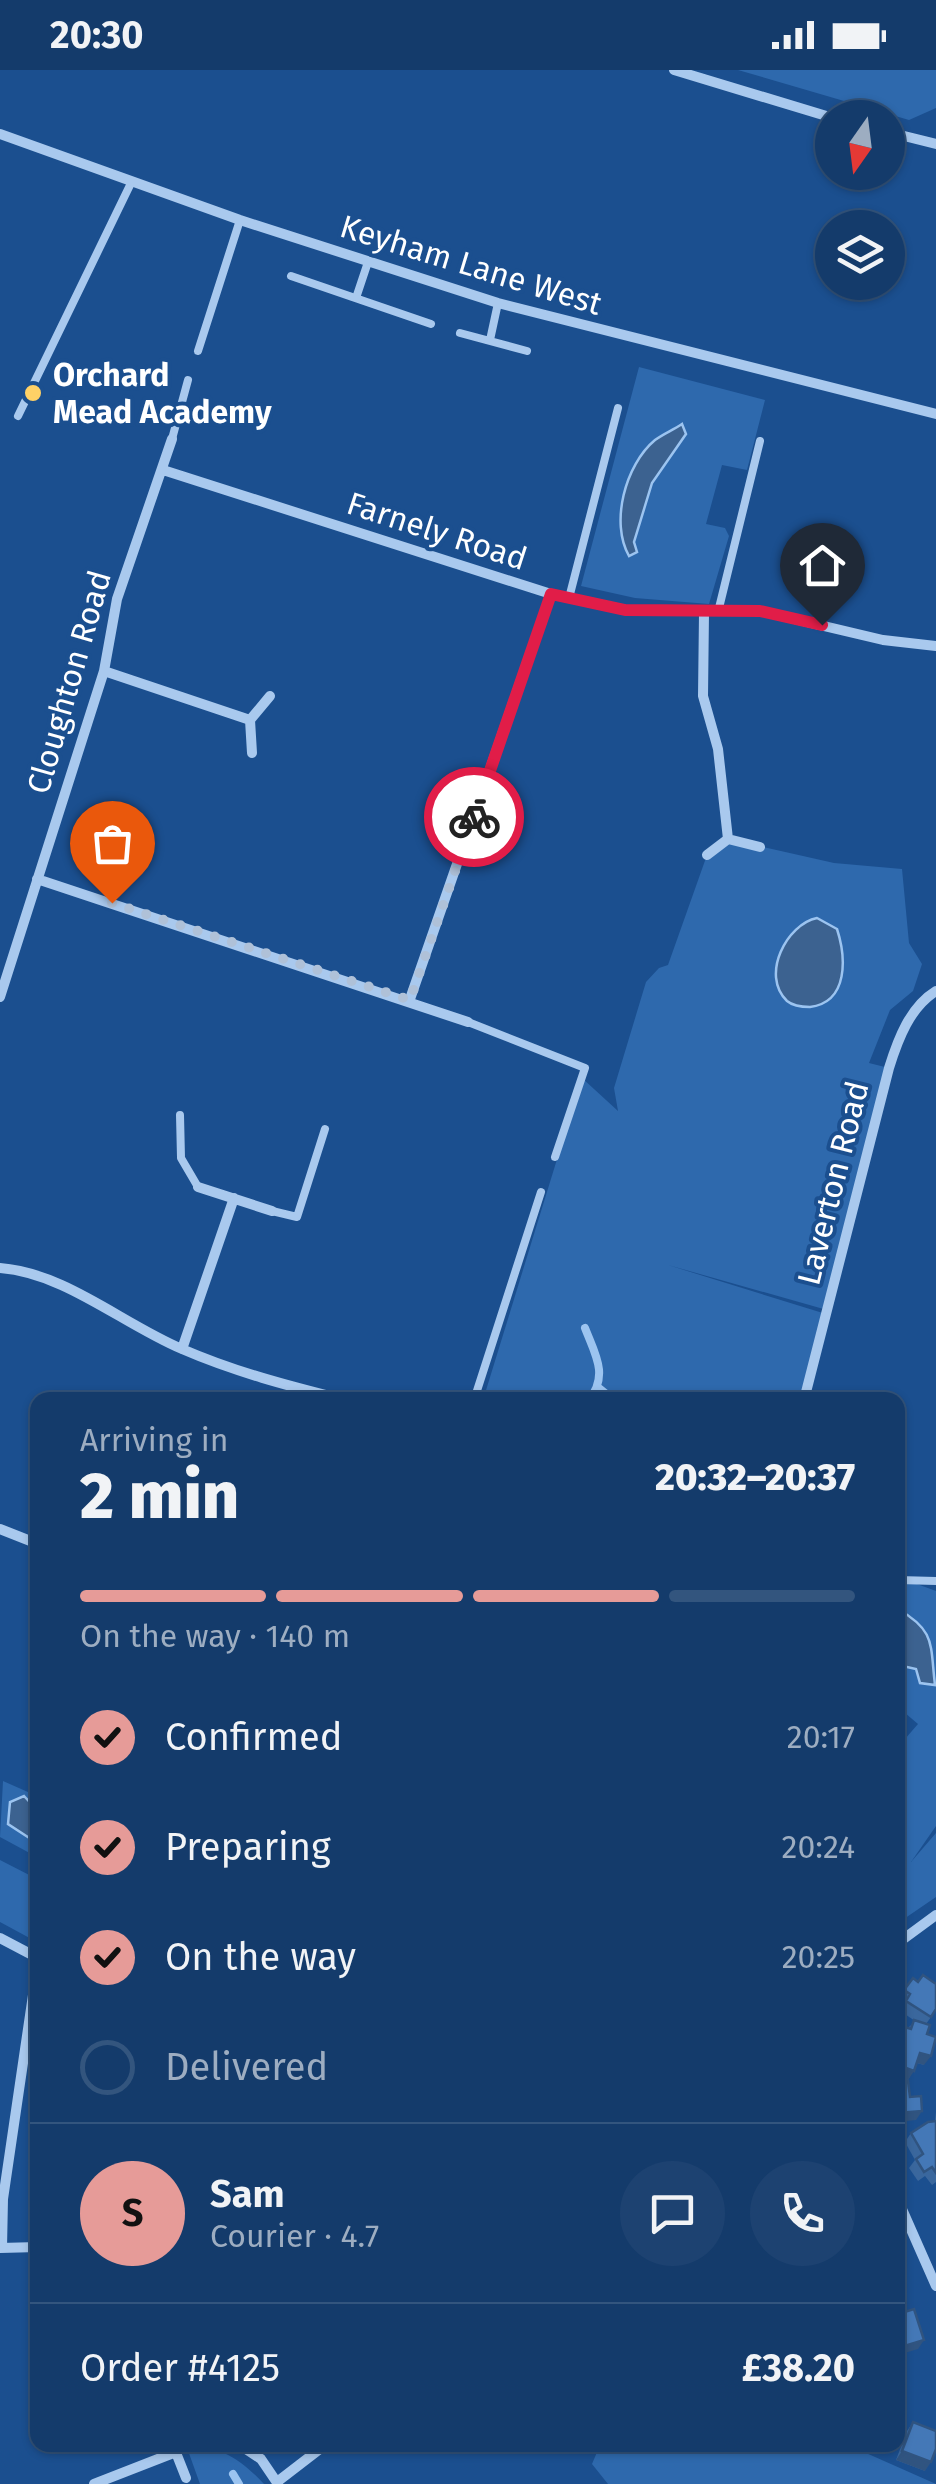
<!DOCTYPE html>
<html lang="en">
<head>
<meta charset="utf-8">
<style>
	:root { --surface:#143b6b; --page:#1d4271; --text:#f1f3f6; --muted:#9dadc1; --line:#33557e; --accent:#e69b98 }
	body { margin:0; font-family:"Fira Sans",sans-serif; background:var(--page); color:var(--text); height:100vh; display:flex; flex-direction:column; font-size:38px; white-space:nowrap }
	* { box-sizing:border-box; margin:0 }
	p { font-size:32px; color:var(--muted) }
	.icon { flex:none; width:55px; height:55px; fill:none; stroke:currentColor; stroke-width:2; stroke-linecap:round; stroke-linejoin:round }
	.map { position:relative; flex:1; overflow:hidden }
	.drawer { position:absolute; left:30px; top:1322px; width:875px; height:1060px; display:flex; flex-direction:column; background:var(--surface); border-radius:20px; box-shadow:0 2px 8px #0004,0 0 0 2px var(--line) }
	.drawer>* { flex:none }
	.needle { width:65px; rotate:194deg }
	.buttons { position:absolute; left:815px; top:30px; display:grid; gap:20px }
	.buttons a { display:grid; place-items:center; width:90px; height:90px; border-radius:50%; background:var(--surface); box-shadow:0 2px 8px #0004,0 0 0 2px var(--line); font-size:50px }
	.pin { position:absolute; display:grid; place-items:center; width:85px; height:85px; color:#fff; margin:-102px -42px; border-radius:50% 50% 50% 0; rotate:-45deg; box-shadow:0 0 10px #0007 }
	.pin .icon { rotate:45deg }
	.courier { position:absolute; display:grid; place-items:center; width:100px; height:100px; margin:-50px; border:8px solid #e11d48; border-radius:50%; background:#fff; color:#222; box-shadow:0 2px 12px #0007 }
	.overview em { font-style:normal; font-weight:800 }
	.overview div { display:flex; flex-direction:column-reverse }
	.overview { display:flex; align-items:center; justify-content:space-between; height:170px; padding:0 50px }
	h1 { font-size:65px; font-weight:800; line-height:75px }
	.bar { display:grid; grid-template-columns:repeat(4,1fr); gap:15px 10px; align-content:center; height:120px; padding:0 50px }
	.bar i { height:12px; border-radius:8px; background:var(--line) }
	.bar .current { background:var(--accent) }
	.bar p { grid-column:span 4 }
	.line { display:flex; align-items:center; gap:25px; padding:0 50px; border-top:2px solid var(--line) }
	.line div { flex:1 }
	.round { display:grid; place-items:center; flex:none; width:105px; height:105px; border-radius:52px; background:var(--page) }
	ol { padding:0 50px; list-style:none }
	li { display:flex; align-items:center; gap:30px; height:110px }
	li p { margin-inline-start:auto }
	li .icon { padding:10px; border-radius:50%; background:var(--accent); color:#111; stroke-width:4 }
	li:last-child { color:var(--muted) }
	li i { width:55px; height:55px; border:5px solid var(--line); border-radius:50% }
	.status { display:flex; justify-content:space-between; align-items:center; height:70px; padding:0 50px; background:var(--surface); direction:ltr }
	.status svg { height:28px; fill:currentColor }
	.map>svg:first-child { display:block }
	.green { fill:#2e69ad }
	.water { fill:#3c6290; stroke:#9cc4f0; stroke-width:2.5 }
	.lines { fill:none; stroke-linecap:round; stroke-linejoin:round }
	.stream { stroke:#9cc4f0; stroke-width:8 }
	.service { stroke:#a9c9ee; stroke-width:8 }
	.minor { stroke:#a9c9ee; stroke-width:10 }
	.wall { fill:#3a679d }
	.shaded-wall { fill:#305480 }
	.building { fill:#4478b7; stroke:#305480; stroke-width:2.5 }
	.done { stroke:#afc1d8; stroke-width:10; stroke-dasharray:0 18 }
	.route { stroke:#e11d48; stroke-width:12 }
	.poi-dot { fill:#ffd166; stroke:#1b4f8f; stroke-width:4 }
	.labels { text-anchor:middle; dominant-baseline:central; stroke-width:8; stroke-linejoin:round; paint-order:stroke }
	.street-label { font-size:32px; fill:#fff; stroke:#1b4f8f }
	.poi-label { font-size:32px; font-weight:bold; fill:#fff; stroke:#1b4f8f; text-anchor:start }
</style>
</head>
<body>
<div class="status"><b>20:30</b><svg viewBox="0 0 49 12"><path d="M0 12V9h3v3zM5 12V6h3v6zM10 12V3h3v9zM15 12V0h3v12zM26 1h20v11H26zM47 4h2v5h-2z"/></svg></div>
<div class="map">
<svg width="936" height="2414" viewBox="0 0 936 2414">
	<rect width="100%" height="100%" fill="#1b4f8f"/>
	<!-- green -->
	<path class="green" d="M 738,0 L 936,0 L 936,38 L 909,50 Z
		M 639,297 L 765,330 L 747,400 L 722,395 L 706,454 L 725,458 L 729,466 L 709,534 L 635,528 L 581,516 Z
		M 728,769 L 834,793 L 902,799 L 909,873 L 922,894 L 913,921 L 890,940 L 869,993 L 889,998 L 827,1240 L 668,1195 L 826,1244 L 804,1330 L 483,1330 L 582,1008 L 618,1041 L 614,1018 L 646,912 L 659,898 L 668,895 L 707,785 Z
		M 898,1507 L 936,1521 L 936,1756 L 911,1792 L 936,1763 L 936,1827 L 898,1853 L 898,1677 L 918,1654 L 898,1637 Z
		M 3,1711 L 37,1726 L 37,1787 L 0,1767 Z
		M 0,1790 L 37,1809 L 37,1872 L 0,1852 Z
		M 186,2375 C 218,2375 241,2389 264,2414 L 200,2414 Z
		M 600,2375 L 848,2375 L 936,2414 L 608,2414 L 592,2394 Z"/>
	<!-- water -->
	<path class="water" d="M 682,354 L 686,364 L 652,413 L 634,472 L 637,482 L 629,486 C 610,453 625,395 655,370 C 663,364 673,360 682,354 Z
		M 817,848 L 837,859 C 846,887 849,932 810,937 C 802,937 793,936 787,931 C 760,905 787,854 817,848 Z
		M 898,1539 C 936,1561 930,1574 935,1615 L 920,1613 L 916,1599 L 898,1595 Z
		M 24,1726 L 37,1740 L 37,1773 L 8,1754 L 10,1732 Z"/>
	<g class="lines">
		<!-- stream -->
		<path class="stream" d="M 585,1258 C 595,1284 609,1305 589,1330
			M 599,1318 L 614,1330
			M 233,2404 L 239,2414"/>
		<!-- service -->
		<path class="service" d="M 291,206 L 431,254
			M 356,228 L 368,192
			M 460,263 L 527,281
			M 490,270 L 498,233
			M 198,281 L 240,150
			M 18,346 L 132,111
			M 172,369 L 188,310
			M 569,528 L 618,338
			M 718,542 L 760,371
			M 468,952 L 585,998 L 555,1087
			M 180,1045 L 181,1088 L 198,1117
			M 272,1141 L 297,1147 L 325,1059
			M 474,1330 L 541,1122
			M 898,1510 L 936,1511"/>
		<!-- minor -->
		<path class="minor" d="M 674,0 L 833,48
			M 888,62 L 936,74
			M 0,64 L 240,150 L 498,233 L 936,344
			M 163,400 L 551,524 L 625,540 L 760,541 L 883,570 L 936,576
			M 704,543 L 703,626 L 718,679 L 728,769 L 707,785
			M 104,601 L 250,650
			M 252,683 L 250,650 L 270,626
			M 728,769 L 760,777
			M 37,809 L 468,952
			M 0,927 L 104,601 L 117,529 L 172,369
			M 410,929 L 551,524
			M 198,1117 L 272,1141
			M 0,1198 C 65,1203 121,1253 182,1279 C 235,1302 289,1316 345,1330
			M 182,1279 L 234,1128
			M 804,1330 L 889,998 C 898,969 910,937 936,921
			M 0,1459 L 38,1474
			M 0,1868 L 38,1888
			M 898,1873 L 936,1845
			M 898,2130 L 936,2216
			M 0,2178 L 38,2177
			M 2,2178 L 3,2129 L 38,1891
			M 173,2375 L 186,2408
			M 240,2375 L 261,2389 L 278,2414
			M 277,2412 L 325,2375
			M 94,2414 L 176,2382"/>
	</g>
	<!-- wall -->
	<path class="wall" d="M 913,1908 L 931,1947 L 926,1954 L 927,1964 L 924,1995 L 917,1993 L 908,2010 L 898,2006 L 898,1955 L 908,1958 L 915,1951 L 899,1940 L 904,1933 L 898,1930 Z
		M 936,2042 L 936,2112 L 932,2115 L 925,2106 L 918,2111 L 909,2098 L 915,2090 L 905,2072 L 911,2063 L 935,2051 Z
		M 913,2352 L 925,2401 L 896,2390 L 907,2361 Z"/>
	<!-- shaded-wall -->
	<path class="shaded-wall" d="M 920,1983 L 931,1986 L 924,1995 L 914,1992 Z
		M 898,1995 L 914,2001 L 908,2010 L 898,2006 Z
		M 922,2041 L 916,2050 L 898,2052 L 898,2043 Z
		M 924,2270 L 918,2279 L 898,2285 L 898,2278 Z
		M 902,2381 L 931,2392 L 925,2401 L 896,2390 Z"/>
	<!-- building -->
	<path class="building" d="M 923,1905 L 936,1914 L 936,1939 L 931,1947 L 906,1931 L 910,1924 L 904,1920 L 913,1908 L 918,1912 Z
		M 914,1950 L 930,1955 L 927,1964 L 936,1967 L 931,1986 L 920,1983 L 914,2001 L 898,1995 L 898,1955 L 911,1959 Z
		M 898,2011 L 908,2011 L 910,2027 L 921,2026 L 922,2041 L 898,2043 Z
		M 936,2051 L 936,2103 L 932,2097 L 924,2102 L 916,2089 L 923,2084 L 911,2063 L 928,2052 Z
		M 914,2239 L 924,2270 L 898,2278 L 898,2244 Z
		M 913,2352 L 936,2361 L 936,2379 L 931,2392 L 902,2381 Z"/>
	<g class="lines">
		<!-- done -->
		<path class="done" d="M 112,833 L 410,930 L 474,747"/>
		<!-- route -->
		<path class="route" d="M 474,747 L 551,524 L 625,540 L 760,541 L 822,555"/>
	</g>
	<!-- markers -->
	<circle class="poi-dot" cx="33" cy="323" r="10"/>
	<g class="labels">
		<!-- street labels -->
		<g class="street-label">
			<text transform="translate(471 195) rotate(17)">Keyham Lane West</text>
			<text transform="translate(437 461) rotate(18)">Farnely Road</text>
			<text transform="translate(69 612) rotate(-74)">Cloughton Road</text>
			<text transform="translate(833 1113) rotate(-76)">Laverton Road</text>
		</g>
		<!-- poi labels -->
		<g class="poi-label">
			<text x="53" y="305">Orchard<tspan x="53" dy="37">Mead Academy</tspan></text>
		</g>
	</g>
</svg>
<div class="buttons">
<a><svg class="needle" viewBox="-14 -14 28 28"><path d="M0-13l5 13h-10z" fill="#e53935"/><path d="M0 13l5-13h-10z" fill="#9dadc1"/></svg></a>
<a><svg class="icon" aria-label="layers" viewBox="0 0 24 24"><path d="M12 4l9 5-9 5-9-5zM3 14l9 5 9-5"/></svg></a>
</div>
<div class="pin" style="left:112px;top:833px;background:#ea580c"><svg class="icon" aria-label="bag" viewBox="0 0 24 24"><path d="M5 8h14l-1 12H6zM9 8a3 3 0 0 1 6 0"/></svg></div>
<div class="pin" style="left:822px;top:555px;background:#1f2937"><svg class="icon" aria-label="home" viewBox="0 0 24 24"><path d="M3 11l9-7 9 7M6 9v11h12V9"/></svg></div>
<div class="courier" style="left:474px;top:747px"><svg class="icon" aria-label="bike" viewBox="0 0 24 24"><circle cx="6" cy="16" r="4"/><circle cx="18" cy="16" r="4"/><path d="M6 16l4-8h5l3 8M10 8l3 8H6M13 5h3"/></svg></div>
<section class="drawer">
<div class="overview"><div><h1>2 min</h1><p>Arriving in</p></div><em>20:32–20:37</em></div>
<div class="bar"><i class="current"></i><i class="current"></i><i class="current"></i><i></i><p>On the way · 140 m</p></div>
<ol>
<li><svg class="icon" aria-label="check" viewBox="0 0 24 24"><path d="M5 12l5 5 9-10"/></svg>Confirmed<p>20:17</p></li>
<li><svg class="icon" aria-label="check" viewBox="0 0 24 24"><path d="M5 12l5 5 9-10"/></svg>Preparing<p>20:24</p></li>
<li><svg class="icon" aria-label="check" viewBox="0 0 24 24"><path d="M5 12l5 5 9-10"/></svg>On the way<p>20:25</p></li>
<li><i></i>Delivered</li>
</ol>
<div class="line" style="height:180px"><b class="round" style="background:var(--accent);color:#111">S</b><div><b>Sam</b><p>Courier · 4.7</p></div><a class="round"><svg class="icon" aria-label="chat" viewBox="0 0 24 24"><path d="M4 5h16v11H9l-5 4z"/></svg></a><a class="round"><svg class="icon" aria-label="phone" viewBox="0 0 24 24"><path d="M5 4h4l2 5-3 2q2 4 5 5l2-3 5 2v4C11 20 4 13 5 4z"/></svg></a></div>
<div class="line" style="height:130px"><div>Order #4125</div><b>£38.20</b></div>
</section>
</div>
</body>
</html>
